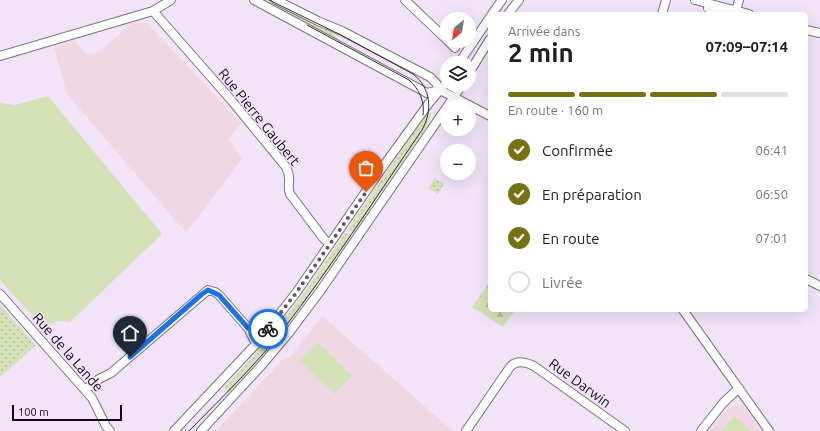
<!DOCTYPE html>
<html lang="fr">
<head>
<meta charset="utf-8">
<style>
	:root { --surface:#fff; --page:#f6f6f6; --text:#202124; --muted:#757577; --line:#e0e0e0; --accent:#767112 }
	body { margin:0; font-family:Ubuntu,sans-serif; background:var(--page); color:var(--text); height:100vh; display:flex; flex-direction:column; font-size:15px; white-space:nowrap }
	* { box-sizing:border-box; margin:0 }
	p { font-size:13px; color:var(--muted) }
	.icon { flex:none; width:22px; height:22px; fill:none; stroke:currentColor; stroke-width:2; stroke-linecap:round; stroke-linejoin:round }
	.map { position:relative; flex:1; overflow:hidden }
	.panel { position:absolute; left:488px; top:12px; width:320px; height:300px; display:flex; flex-direction:column; background:var(--surface); border-radius:6px; box-shadow:0 4px 16px #0002 }
	.panel>* { flex:none }
	.needle { width:26px; rotate:210deg }
	.buttons { position:absolute; left:440px; top:12px; display:grid; gap:8px }
	.buttons a { display:grid; place-items:center; width:36px; height:36px; border-radius:50%; background:var(--surface); box-shadow:0 4px 16px #0002; font-size:20px }
	.scale { position:absolute; left:12px; bottom:10px; width:110px; box-sizing:border-box; padding-left:4px; border:2px solid #110c13; border-top:0; font-size:11px; line-height:14px; white-space:nowrap; color:#110c13; -webkit-text-stroke:3px #f3e3f9; paint-order:stroke }
	.pin { position:absolute; display:grid; place-items:center; width:34px; height:34px; color:#fff; margin:-41px -17px; border-radius:50% 50% 50% 0; rotate:-45deg; box-shadow:0 0 4px #0007 }
	.pin .icon { rotate:45deg }
	.courier { position:absolute; display:grid; place-items:center; width:40px; height:40px; margin:-20px; border:3px solid #1a73e8; border-radius:50%; background:#fff; color:#222; box-shadow:0 1px 5px #0007 }
	.head em { font-style:normal; font-weight:700 }
	.head div { display:flex; flex-direction:column-reverse }
	.head { display:flex; align-items:center; justify-content:space-between; height:68px; padding:0 20px }
	h1 { font-size:26px; font-weight:700; line-height:30px }
	.bar { display:grid; grid-template-columns:repeat(4,1fr); gap:6px 4px; align-content:center; height:48px; padding:0 20px }
	.bar i { height:5px; border-radius:3px; background:var(--line) }
	.bar .selected { background:var(--accent) }
	.bar p { grid-column:span 4 }
	ol { padding:0 20px; list-style:none }
	li { display:flex; align-items:center; gap:12px; height:44px }
	li p { margin-inline-start:auto }
	li .icon { padding:4px; border-radius:50%; background:var(--accent); color:#fff; stroke-width:4 }
	li:last-child { color:var(--muted) }
	li i { width:22px; height:22px; border:2px solid var(--line); border-radius:50% }
	.map>svg:first-child { display:block }
	.education { fill:#efd8e4 }
	.grass { fill:url(#grass-dots) }
	.forest { fill:url(#forest-firs) }
	.garden { fill:#d5e1b6 }
	.lines { fill:none; stroke-linecap:round; stroke-linejoin:round }
	.minor-casing { stroke:#7f7084; stroke-width:10 }
	.minor { stroke:#fff; stroke-width:8 }
	.tram { stroke:#332c36; stroke-width:1 }
	.done { stroke:#605764; stroke-width:4; stroke-dasharray:0 7.2 }
	.route { stroke:#1a73e8; stroke-width:5 }
	.labels { text-anchor:middle; dominant-baseline:central; stroke-width:3; stroke-linejoin:round; paint-order:stroke }
	.street-label { font-size:14px; fill:#110c13; stroke:#f3e3f9 }
</style>
</head>
<body>
<div class="map">
<svg width="820" height="431" viewBox="0 0 820 431">
	<defs>
		<pattern id="grass-dots" width="8" height="8" patternUnits="userSpaceOnUse"><rect width="8" height="8" fill="#d5e1b6"/><path d="M2 2h.1M6 6h.1" fill="none" stroke="#b6c09c" stroke-width="1.8" stroke-linecap="round"/></pattern>
		<pattern id="forest-firs" width="22" height="20" patternUnits="userSpaceOnUse"><rect width="22" height="20" fill="#d5e1b6"/><path d="M5 1l3.5 6h-7zM16 11l3.5 6h-7z" fill="#b6c09c"/></pattern>
	</defs>
	<rect width="100%" height="100%" fill="#f3e3f9"/>
	<!-- education -->
	<path class="education" d="M 132,23 L 147,23 L 241,123 L 229,139 L 242,159 L 186,233 L 67,94 L 54,48 L 75,40 L 86,54 L 99,52 Z
		M 322,316 L 453,431 L 216,431 L 282,360 L 290,357 Z
		M 743,405 L 761,431 L 709,431 L 730,406 Z"/>
	<!-- grass -->
	<path class="grass" d="M 257,0 L 272,0 L 340,33 L 335,42 Z
		M 429,112 L 431,113 L 427,126 L 354,233 L 348,229 L 427,113 Z
		M 435,178 L 444,184 L 438,194 L 428,188 Z
		M 345,233 L 351,236 C 313,292 276,344 229,392 L 224,388 C 244,367 264,346 281,323 C 304,294 325,263 345,233 Z
		M 0,305 L 36,345 L 0,377 Z"/>
	<!-- forest -->
	<path class="forest" d="M 490,282 L 490,310 L 515,310 L 503,327 L 472,307 Z"/>
	<!-- garden -->
	<path class="garden" d="M 48,96 L 162,234 L 70,322 L 59,321 L 43,327 L 0,280 L 0,103 L 15,105 Z
		M 318,342 L 352,375 L 335,394 L 300,361 Z
		M 734,416 L 750,430 L 749,431 L 721,431 Z"/>
	<g class="lines">
		<defs>
			<path id="minor" d="M 254,0 L 427,93 L 440,90
				M 276,0 L 318,21 L 342,31 L 430,77 L 436,83 L 440,90 L 490,116
				M 405,0 L 447,40
				M 695,0 L 749,14
				M 708,8 L 728,13 L 733,12
				M 153,11 L 232,101 L 286,167 C 293,180 286,184 290,194 L 324,239 L 330,244
				M 736,11 L 739,0
				M 492,14 L 502,0
				M 508,14 L 519,0
				M 662,14 L 666,0
				M 806,30 L 820,33
				M 448,41 L 455,48
				M 0,56 L 153,11 L 171,0
				M 459,63 L 490,17
				M 469,73 L 490,39
				M 806,279 L 820,286
				M 0,294 L 92,398 L 106,426 L 110,431
				M 683,310 L 769,431
				M 85,390 L 99,379 L 111,373 L 208,290 L 215,292 L 219,295 L 248,328 L 256,344
				M 174,431 L 256,344 L 296,293 L 382,168 L 429,103 L 447,82
				M 201,431 L 261,366 L 288,334 L 321,290 L 462,85
				M 466,431 L 510,367 C 516,360 526,362 534,366 L 625,431
				M 701,431 L 723,403 L 739,388"/>
		</defs>
		<!-- minor casing -->
		<use href="#minor" class="minor-casing"/>
		<!-- minor -->
		<use href="#minor" class="minor"/>
		<!-- tram -->
		<path class="tram" d="M 307,25 L 409,80 C 419,89 425,101 423,115
			M 189,431 C 221,398 254,367 282,331 C 332,266 376,197 422,130 C 433,110 431,88 413,74 L 341,35 L 269,0"/>
	</g>
	<g class="lines">
		<!-- done -->
		<path class="done" d="M 268,329 L 296,293 L 366,192"/>
		<!-- route -->
		<path class="route" d="M 130,357 L 202,294 L 208,290 L 219,295 L 248,328 L 266,332 L 268,329"/>
	</g>
	<g class="labels">
		<!-- street labels -->
		<g class="street-label">
			<text transform="translate(259 117) rotate(51)">Rue Pierre Gaubert</text>
			<text transform="translate(68 352) rotate(49)">Rue de la Lande</text>
			<text transform="translate(580 383) rotate(36)">Rue Darwin</text>
		</g>
	</g>
</svg>
<div class="buttons">
<a><svg class="needle" viewBox="-14 -14 28 28"><path d="M0-13l5 13h-10z" fill="#e53935"/><path d="M0 13l5-13h-10z" fill="#757577"/></svg></a>
<a><svg class="icon" aria-label="layers" viewBox="0 0 24 24"><path d="M12 4l9 5-9 5-9-5zM3 14l9 5 9-5"/></svg></a>
<a>+</a>
<a>−</a>
</div>
<div class="scale">100 m</div>
<div class="pin" style="left:366px;top:192px;background:#ea580c"><svg class="icon" aria-label="bag" viewBox="0 0 24 24"><path d="M5 8h14l-1 12H6zM9 8a3 3 0 0 1 6 0"/></svg></div>
<div class="pin" style="left:130px;top:357px;background:#1f2937"><svg class="icon" aria-label="home" viewBox="0 0 24 24"><path d="M3 11l9-7 9 7M6 9v11h12V9"/></svg></div>
<div class="courier" style="left:268px;top:329px"><svg class="icon" aria-label="bike" viewBox="0 0 24 24"><circle cx="6" cy="16" r="4"/><circle cx="18" cy="16" r="4"/><path d="M6 16l4-8h5l3 8M10 8l3 8H6M13 5h3"/></svg></div>
<section class="panel">
<div class="head"><div><h1>2 min</h1><p>Arrivée dans</p></div><em>07:09–07:14</em></div>
<div class="bar"><i class="selected"></i><i class="selected"></i><i class="selected"></i><i></i><p>En route · 160 m</p></div>
<ol>
<li><svg class="icon" aria-label="check" viewBox="0 0 24 24"><path d="M5 12l5 5 9-10"/></svg>Confirmée<p>06:41</p></li>
<li><svg class="icon" aria-label="check" viewBox="0 0 24 24"><path d="M5 12l5 5 9-10"/></svg>En préparation<p>06:50</p></li>
<li><svg class="icon" aria-label="check" viewBox="0 0 24 24"><path d="M5 12l5 5 9-10"/></svg>En route<p>07:01</p></li>
<li><i></i>Livrée</li>
</ol>
</section>
</div>
</body>
</html>
